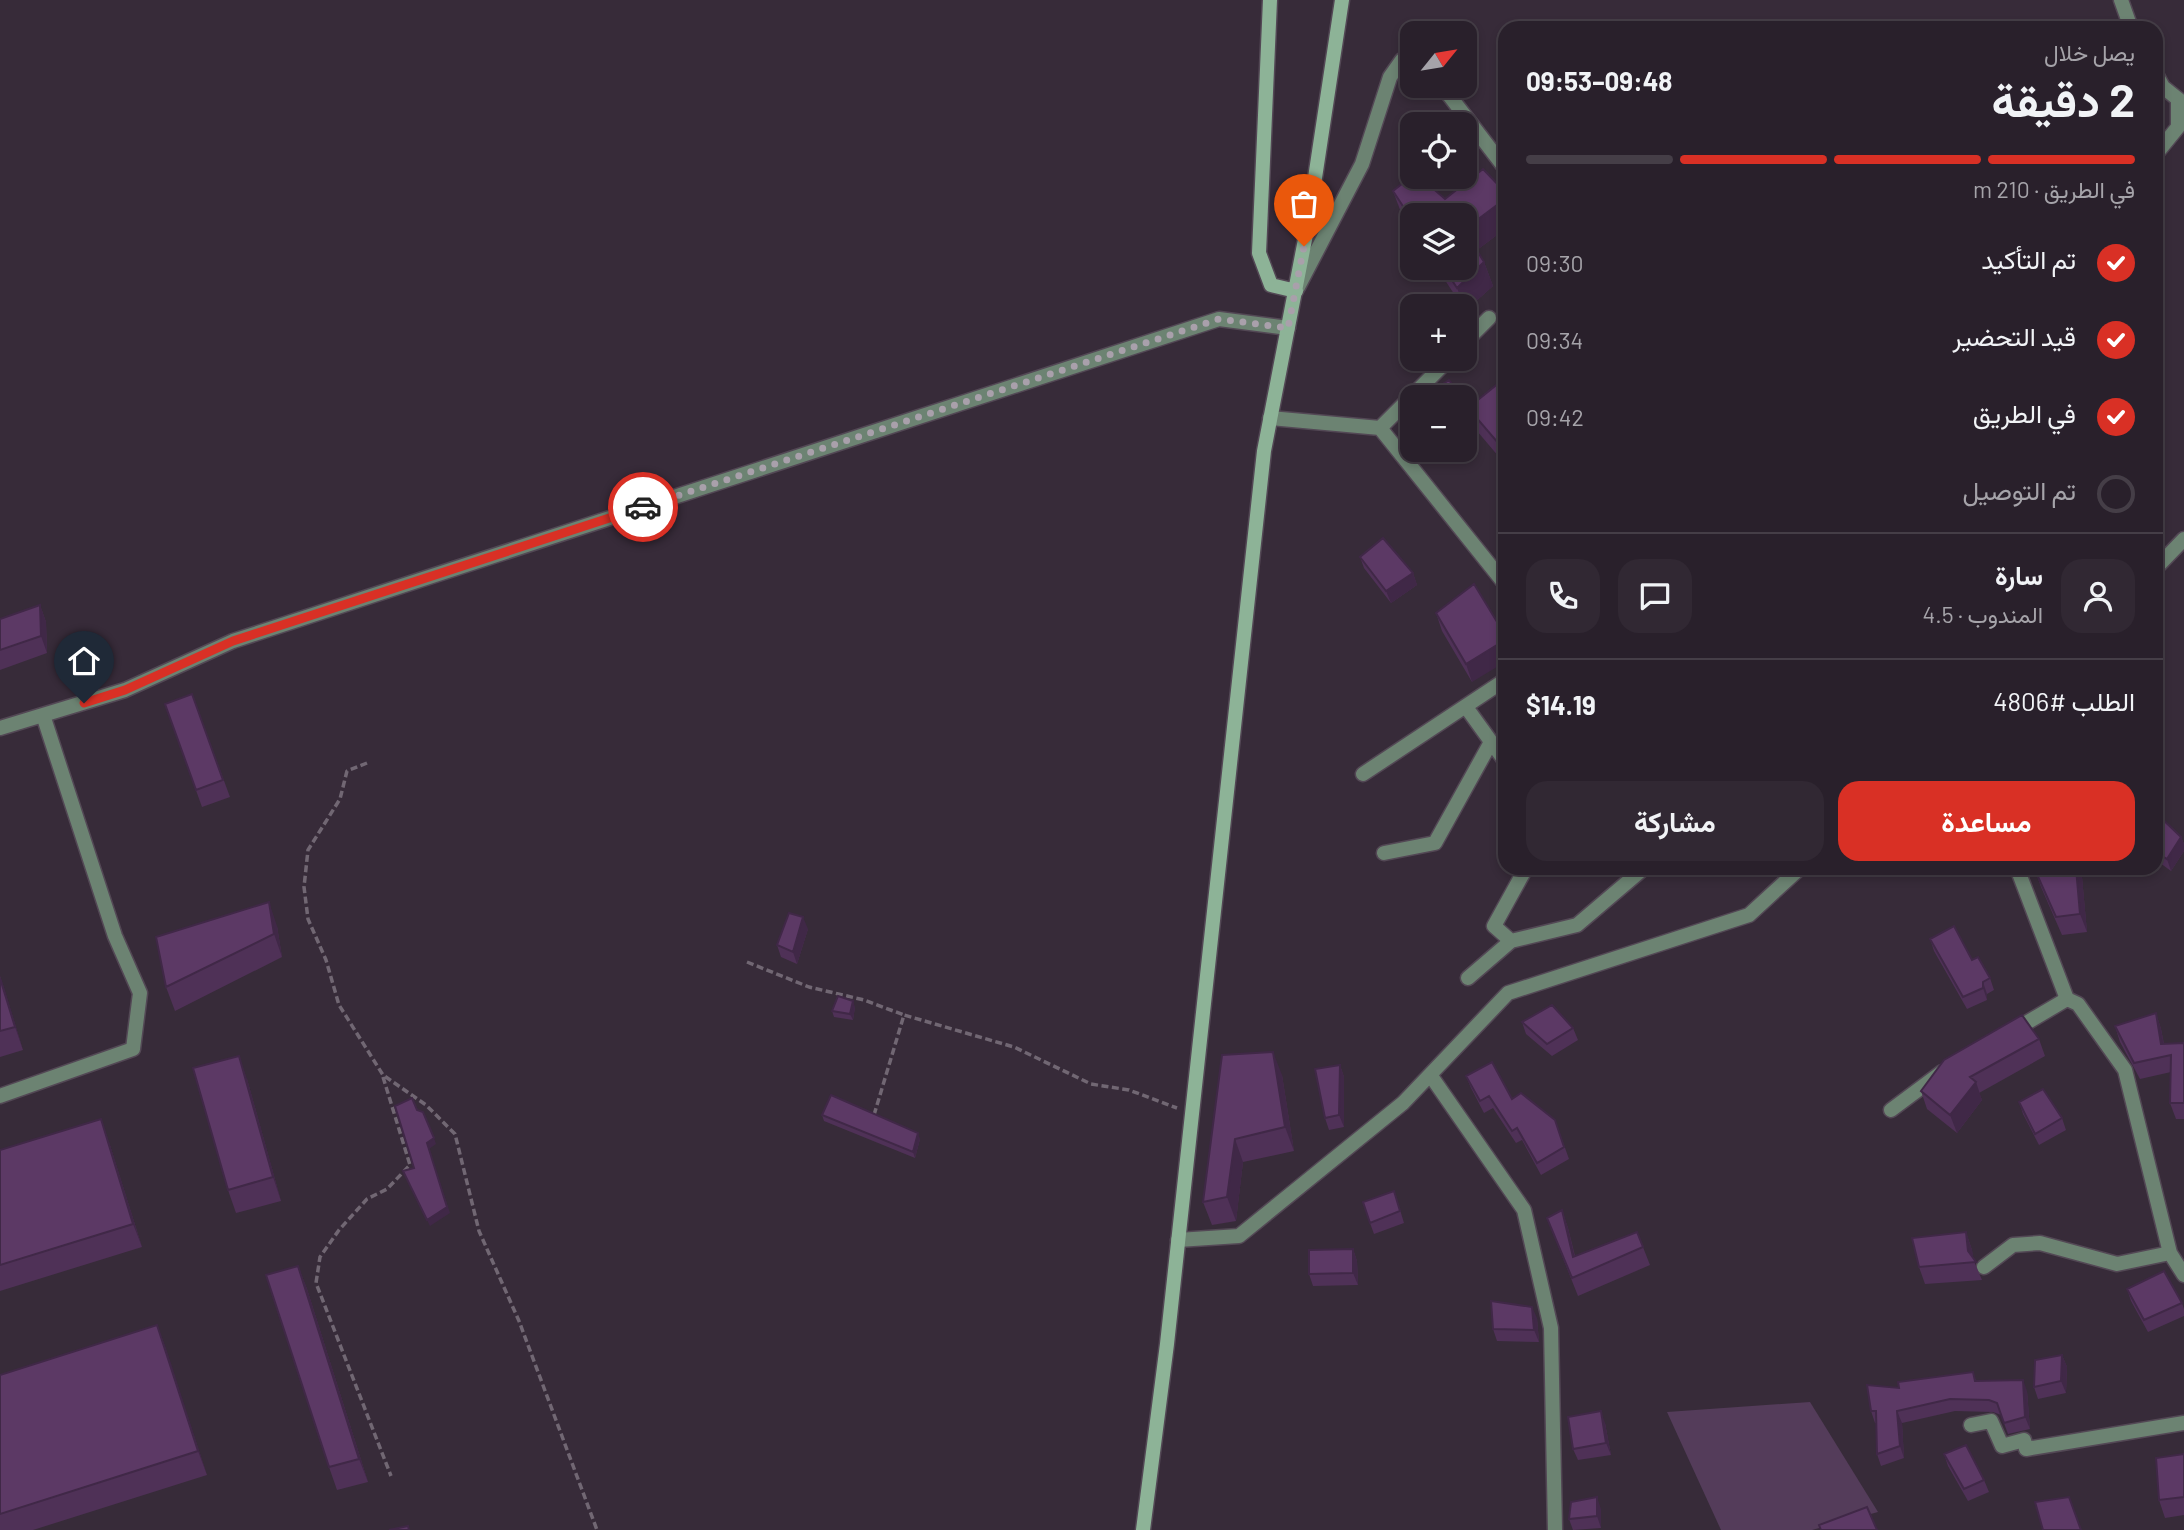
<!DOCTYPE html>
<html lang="ar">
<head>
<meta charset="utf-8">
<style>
	:root { --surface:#29202b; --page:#312833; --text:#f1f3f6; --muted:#a5a3a9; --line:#453e47; --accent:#d93025 }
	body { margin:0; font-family:Barlow,Vazirmatn,sans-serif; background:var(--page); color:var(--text); direction:rtl; height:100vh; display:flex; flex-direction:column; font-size:26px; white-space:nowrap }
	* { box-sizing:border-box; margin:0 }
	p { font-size:23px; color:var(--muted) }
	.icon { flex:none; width:38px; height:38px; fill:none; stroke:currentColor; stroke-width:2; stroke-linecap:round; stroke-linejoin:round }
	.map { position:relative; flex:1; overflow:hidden; direction:ltr }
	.side { position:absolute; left:1498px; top:21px; width:665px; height:854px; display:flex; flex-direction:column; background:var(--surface); border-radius:21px; box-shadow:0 4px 10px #0003,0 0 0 2px var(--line); direction:rtl }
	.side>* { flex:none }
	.needle { width:46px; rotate:60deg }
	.controls { position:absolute; left:1400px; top:21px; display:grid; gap:14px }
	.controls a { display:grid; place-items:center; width:77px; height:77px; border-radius:14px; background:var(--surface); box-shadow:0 4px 10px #0003,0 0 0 2px var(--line); font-size:35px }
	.pin { position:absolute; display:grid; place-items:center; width:60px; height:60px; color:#fff; margin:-72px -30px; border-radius:50% 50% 50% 0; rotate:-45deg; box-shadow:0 0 7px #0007 }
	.pin .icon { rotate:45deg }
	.courier { position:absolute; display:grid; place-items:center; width:70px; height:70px; margin:-35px; border:5px solid #d93025; border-radius:50%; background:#fff; color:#222; box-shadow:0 2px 9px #0007 }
	.head em { font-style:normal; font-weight:700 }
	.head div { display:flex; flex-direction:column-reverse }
	.head { display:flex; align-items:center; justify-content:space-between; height:119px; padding:0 28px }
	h1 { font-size:46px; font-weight:700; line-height:52px }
	.bar { display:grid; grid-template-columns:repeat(4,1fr); gap:10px 7px; align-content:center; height:84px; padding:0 28px }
	.bar i { height:9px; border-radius:5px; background:var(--line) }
	.bar .current { background:var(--accent) }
	.bar p { grid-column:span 4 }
	.line { display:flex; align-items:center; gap:18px; padding:0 28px; border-top:2px solid var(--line) }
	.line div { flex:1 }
	.round { display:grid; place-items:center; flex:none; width:74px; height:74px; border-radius:21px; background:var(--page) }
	ol { padding:0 28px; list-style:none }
	li { display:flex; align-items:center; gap:21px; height:77px }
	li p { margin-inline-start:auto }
	li .icon { padding:7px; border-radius:50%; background:var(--accent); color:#fff; stroke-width:4 }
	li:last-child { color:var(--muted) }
	li i { width:38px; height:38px; border:4px solid var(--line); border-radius:50% }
	.action { display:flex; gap:14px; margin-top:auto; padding:14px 28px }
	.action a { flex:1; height:80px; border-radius:21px; background:var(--accent); color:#fff; font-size:28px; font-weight:700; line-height:80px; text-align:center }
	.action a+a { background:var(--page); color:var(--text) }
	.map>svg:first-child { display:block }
	.green { fill:#543c5a }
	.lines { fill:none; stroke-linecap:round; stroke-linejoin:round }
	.street-casing { stroke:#534855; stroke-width:17 }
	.secondary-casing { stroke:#534855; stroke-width:17 }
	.path { stroke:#716773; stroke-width:3.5; stroke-dasharray:7 3.5; stroke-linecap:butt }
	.street { stroke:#6c8372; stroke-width:14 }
	.secondary { stroke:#8db397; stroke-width:14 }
	.wall { fill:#4f3157 }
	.shaded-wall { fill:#402847 }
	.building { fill:#5c3965; stroke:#402847; stroke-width:2 }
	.done { stroke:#a9a0ab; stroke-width:7; stroke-dasharray:0 12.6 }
	.route { stroke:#d93025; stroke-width:9 }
</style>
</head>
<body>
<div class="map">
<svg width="2184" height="1530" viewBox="0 0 2184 1530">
	<rect width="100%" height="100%" fill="#372b39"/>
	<!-- green -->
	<path class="green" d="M 1810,1402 L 1878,1512 L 1812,1530 L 1721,1530 L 1667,1412 Z"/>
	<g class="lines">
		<defs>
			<path id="street" d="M 2121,0 L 2131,28
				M 2156,74 L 2163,87 L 2183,103
				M 1442,86 L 1505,168
				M 2156,154 L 2178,127 L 2178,99
				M 1298,287 L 1362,164 L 1390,77 L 1402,60 L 1412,61
				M 1465,342 L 1489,318
				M 1270,418 L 1380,428 L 1449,359
				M 1380,428 L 1505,584
				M 2156,568 L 2184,539
				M 1466,707 L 1505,761
				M 0,728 L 125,690 L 233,641 L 1219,319 L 1288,328
				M 1363,774 L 1505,680
				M 1384,853 L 1435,843 L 1491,742
				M 2017,868 L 2067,999 L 2078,1004 L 2125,1070 L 2170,1253 L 2184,1275
				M 1511,941 L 1494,926 L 1526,868
				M 1468,978 L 1511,941 L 1577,925 L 1644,868
				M 2011,1032 L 2067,999
				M 1431,1076 L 1524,1210 L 1551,1328 L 1555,1530
				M 0,1096 L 133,1049 L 140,993 L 115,936 L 43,715
				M 1891,1110 L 1942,1072
				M 1178,1240 L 1239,1236 L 1403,1103 L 1508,993 L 1749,915 L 1800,868
				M 1984,1267 L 2013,1245 L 2040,1243 L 2117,1264 L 2170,1253
				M 1971,1425 L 1991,1421 L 2002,1446 L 2024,1440 L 2026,1449 L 2184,1423"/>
			<path id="secondary" d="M 1270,0 L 1259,253 L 1271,285 L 1296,291
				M 1143,1530 L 1167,1344 L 1264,451 L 1308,224 L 1342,0"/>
		</defs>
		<!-- street casing -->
		<use href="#street" class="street-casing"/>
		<!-- secondary casing -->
		<use href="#secondary" class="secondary-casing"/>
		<!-- path -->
		<path class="path" d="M 367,763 L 347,771 L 340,799 L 308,850 L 304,887 L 308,919 L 326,960 L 339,1005 L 383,1075 L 426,1105 L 455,1134 L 479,1231 L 519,1321 L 597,1530
			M 747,962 L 809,987 L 864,1000 L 904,1015
			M 383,1077 L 410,1165 L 387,1189 L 367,1199 L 339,1230 L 320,1257 L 316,1283 L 391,1476
			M 874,1115 L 904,1015 L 1014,1047 L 1091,1084 L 1129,1090 L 1177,1108"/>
		<!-- street -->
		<use href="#street" class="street"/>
		<!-- secondary -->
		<use href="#secondary" class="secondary"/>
	</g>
	<!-- wall -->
	<path class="wall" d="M 1393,191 L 1445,199 L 1505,192 L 1505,229 L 1477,250 L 1484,262 L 1493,286 L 1465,311 L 1465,306 L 1462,306 L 1437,268 L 1465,268 L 1412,215 L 1412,230 L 1402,215 Z
		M 1505,378 L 1505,464 L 1477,431 L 1468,408 Z
		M 1412,404 L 1412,432 L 1403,410 Z
		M 1360,557 L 1413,573 L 1417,585 L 1391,603 L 1364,568 Z
		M 40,605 L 46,622 L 47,653 L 0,670 L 0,619 Z
		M 1436,613 L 1505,635 L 1472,682 L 1442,631 Z
		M 192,694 L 230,797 L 202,807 L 165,704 Z
		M 2156,813 L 2181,837 L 2184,844 L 2184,851 L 2171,871 L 2156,860 Z
		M 2035,870 L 2082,877 L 2087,932 L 2062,935 L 2041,887 Z
		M 277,926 L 282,957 L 175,1011 L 166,987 Z
		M 808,929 L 797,964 L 781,957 L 777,945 Z
		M 1930,939 L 1972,960 L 1990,978 L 1994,990 L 1987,994 L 1987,1000 L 1967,1009 L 1934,951 Z
		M 0,976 L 23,1050 L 0,1057 Z
		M 855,1007 L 853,1020 L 834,1017 L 832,1011 Z
		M 2156,1013 L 2161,1029 L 2164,1044 L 2184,1043 L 2184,1119 L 2176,1119 L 2170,1103 L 2171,1072 L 2140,1079 L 2120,1042 L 2115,1026 Z
		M 1522,1022 L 1573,1028 L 1578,1040 L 1552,1056 L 1526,1034 Z
		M 2039,1039 L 2045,1056 L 1979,1093 L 1982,1100 L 1957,1133 L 1927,1109 L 1921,1091 Z
		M 1222,1055 L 1282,1075 L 1294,1151 L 1243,1162 L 1236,1221 L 1212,1225 L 1203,1202 Z
		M 1340,1065 L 1344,1077 L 1344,1127 L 1329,1130 L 1325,1118 Z
		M 1466,1076 L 1555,1120 L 1569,1159 L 1541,1175 L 1522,1140 L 1516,1143 L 1493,1108 L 1484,1113 L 1471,1088 Z
		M 247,1079 L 281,1201 L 236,1213 L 228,1190 Z
		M 2019,1102 L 2062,1118 L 2066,1130 L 2039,1145 L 2023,1114 Z
		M 822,1115 L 920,1139 L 915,1158 L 824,1121 Z
		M 109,1142 L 142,1247 L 0,1291 L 0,1150 Z
		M 1398,1203 L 1404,1223 L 1374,1234 L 1370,1223 Z
		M 1562,1210 L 1568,1228 L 1575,1256 L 1637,1232 L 1650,1265 L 1578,1296 L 1547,1218 Z
		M 1966,1232 L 1972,1250 L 1973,1259 L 1982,1280 L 1925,1284 L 1919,1267 Z
		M 1353,1249 L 1357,1261 L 1358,1285 L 1313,1286 L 1309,1274 Z
		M 298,1266 L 307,1289 L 368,1482 L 337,1490 L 329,1467 Z
		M 2127,1289 L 2182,1303 L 2184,1309 L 2184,1316 L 2148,1332 L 2131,1301 Z
		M 1537,1318 L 1539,1342 L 1497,1341 L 1493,1329 Z
		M 157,1325 L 207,1475 L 33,1530 L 0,1530 L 0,1375 Z
		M 2062,1355 L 2067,1367 L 2066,1393 L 2038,1399 L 2034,1387 Z
		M 1973,1372 L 1976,1381 L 2027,1391 L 2030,1429 L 2008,1434 L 2001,1415 L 1993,1412 L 1955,1411 L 1902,1423 L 1904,1458 L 1881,1466 L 1877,1454 L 1876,1423 L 1875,1423 L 1871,1411 L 1899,1388 Z
		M 1605,1423 L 1611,1455 L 1578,1460 L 1573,1449 Z
		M 1944,1454 L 1984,1480 L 1989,1492 L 1968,1501 L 1948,1466 Z
		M 2184,1454 L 2184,1515 L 2165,1518 L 2159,1500 Z
		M 1601,1509 L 1601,1528 L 1573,1530 L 1569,1519 Z"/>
	<!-- shaded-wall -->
	<path class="shaded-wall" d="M 1505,199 L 1505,229 L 1473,253 L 1465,229 Z
		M 1484,262 L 1493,286 L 1465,311 L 1465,306 L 1464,306 L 1457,288 Z
		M 1467,404 L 1473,422 L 1465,428 L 1465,406 Z
		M 1424,450 L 1433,450 L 1426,455 Z
		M 1413,573 L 1417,585 L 1391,603 L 1386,591 Z
		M 40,605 L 46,622 L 47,653 L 41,636 Z
		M 1505,640 L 1505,662 L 1472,682 L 1466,664 Z
		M 2181,837 L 2184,844 L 2184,851 L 2171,871 L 2167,859 Z
		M 2076,868 L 2079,868 L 2082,877 L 2087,932 L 2080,914 Z
		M 269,902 L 277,926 L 282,957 L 274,934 Z
		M 803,917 L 808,929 L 797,964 L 793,952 Z
		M 0,976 L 4,987 L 23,1050 L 15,1027 Z
		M 1983,982 L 1987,994 L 1987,1000 L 1983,988 Z
		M 853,1001 L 855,1007 L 853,1020 L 850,1014 Z
		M 2156,1013 L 2161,1029 L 2166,1056 L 2161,1044 Z
		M 1273,1052 L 1282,1075 L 1294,1151 L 1285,1127 Z
		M 239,1056 L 247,1079 L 281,1201 L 273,1177 Z
		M 1340,1065 L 1344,1077 L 1344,1127 L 1339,1115 Z
		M 1976,1082 L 1982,1100 L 1957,1133 L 1950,1115 Z
		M 101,1119 L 109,1142 L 142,1247 L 133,1224 Z
		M 918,1133 L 920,1139 L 915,1158 L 913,1152 Z
		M 434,1138 L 436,1144 L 429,1149 L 450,1213 L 430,1226 L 427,1220 L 427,1143 Z
		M 1235,1139 L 1243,1162 L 1236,1221 L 1227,1197 Z
		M 1562,1210 L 1568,1228 L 1579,1275 L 1573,1257 Z
		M 1966,1232 L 1972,1250 L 1974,1262 L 1968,1251 Z
		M 1353,1249 L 1357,1261 L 1358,1285 L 1353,1273 Z
		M 298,1266 L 307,1289 L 368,1482 L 359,1459 Z
		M 1532,1307 L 1537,1318 L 1539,1342 L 1534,1330 Z
		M 157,1325 L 166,1348 L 207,1475 L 198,1451 Z
		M 2062,1355 L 2067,1367 L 2066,1393 L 2061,1381 Z
		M 2023,1380 L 2027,1391 L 2030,1429 L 2025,1417 Z
		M 1601,1411 L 1605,1423 L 1611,1455 L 1606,1443 Z
		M 1897,1411 L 1902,1423 L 1904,1458 L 1900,1446 Z
		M 1597,1497 L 1601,1509 L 1601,1528 L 1597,1516 Z"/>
	<!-- building -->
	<path class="building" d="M 1483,169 L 1505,192 L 1505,199 L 1465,229 L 1465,215 L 1412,215 L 1412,220 L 1393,191 L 1412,176 L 1420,177 L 1445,199 Z
		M 1465,231 L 1484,262 L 1457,288 L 1444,268 L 1465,268 Z
		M 1505,378 L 1505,451 L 1468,408 Z
		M 1449,380 L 1461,397 L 1423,397 Z
		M 1412,404 L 1412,425 L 1403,410 Z
		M 1383,538 L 1413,573 L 1386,591 L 1360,557 Z
		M 1474,584 L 1505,635 L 1505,640 L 1466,664 L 1436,613 Z
		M 40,605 L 41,636 L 0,650 L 0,619 Z
		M 192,694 L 223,780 L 196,790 L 165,704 Z
		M 2156,813 L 2181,837 L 2167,859 L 2156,852 Z
		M 2041,868 L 2076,868 L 2080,914 L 2056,917 L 2035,870 Z
		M 269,902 L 274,934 L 166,987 L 156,937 Z
		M 789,913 L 803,917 L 793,952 L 777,945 Z
		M 1954,926 L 1972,960 L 1978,957 L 1990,978 L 1983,982 L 1983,988 L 1963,997 L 1930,939 Z
		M 0,978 L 15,1027 L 0,1031 Z
		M 838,996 L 853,1001 L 850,1014 L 832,1011 Z
		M 1552,1005 L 1573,1028 L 1547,1044 L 1522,1022 Z
		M 2156,1013 L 2161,1044 L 2184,1043 L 2184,1103 L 2170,1103 L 2171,1055 L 2134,1063 L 2115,1026 Z
		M 2022,1015 L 2039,1039 L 1970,1077 L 1976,1082 L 1950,1115 L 1921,1091 L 1944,1060 Z
		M 1273,1052 L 1285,1127 L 1235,1139 L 1227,1197 L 1203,1202 L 1222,1055 Z
		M 239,1056 L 273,1177 L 228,1190 L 193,1068 Z
		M 1492,1062 L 1512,1099 L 1521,1093 L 1555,1120 L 1564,1147 L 1537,1163 L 1517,1128 L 1512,1131 L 1489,1096 L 1480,1101 L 1466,1076 Z
		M 1340,1065 L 1339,1115 L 1325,1118 L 1315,1069 Z
		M 2043,1089 L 2062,1118 L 2035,1134 L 2019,1102 Z
		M 831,1095 L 918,1133 L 913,1152 L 822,1115 Z
		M 412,1098 L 417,1110 L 423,1112 L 434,1138 L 427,1143 L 447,1207 L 427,1220 L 403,1171 L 414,1168 L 395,1106 Z
		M 101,1119 L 133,1224 L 0,1265 L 0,1150 Z
		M 1394,1191 L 1400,1211 L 1370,1223 L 1363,1202 Z
		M 1562,1210 L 1573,1257 L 1637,1232 L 1643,1247 L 1572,1278 L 1547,1218 Z
		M 1966,1232 L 1968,1251 L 1976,1262 L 1919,1267 L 1912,1238 Z
		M 1353,1249 L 1353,1273 L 1309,1274 L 1309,1250 Z
		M 298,1266 L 359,1459 L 329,1467 L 266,1275 Z
		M 2164,1271 L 2182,1303 L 2144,1320 L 2127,1289 Z
		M 1491,1301 L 1532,1307 L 1534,1330 L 1493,1329 Z
		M 157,1325 L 198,1451 L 0,1514 L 0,1375 Z
		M 2062,1355 L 2061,1381 L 2034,1387 L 2035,1360 Z
		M 1973,1372 L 1975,1381 L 2023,1380 L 2025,1417 L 2004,1423 L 1997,1403 L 1989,1400 L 1950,1399 L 1897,1411 L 1900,1446 L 1877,1454 L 1876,1411 L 1871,1411 L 1867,1385 L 1899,1388 L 1898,1382 Z
		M 1601,1411 L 1606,1443 L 1573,1449 L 1568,1417 Z
		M 1966,1445 L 1984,1480 L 1964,1489 L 1944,1454 Z
		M 2184,1454 L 2184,1497 L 2159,1500 L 2156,1458 Z
		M 1597,1497 L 1597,1516 L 1569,1519 L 1571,1502 Z
		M 2069,1497 L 2081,1530 L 2043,1530 L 2035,1502 Z
		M 1867,1507 L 1877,1530 L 1821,1530 L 1819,1525 Z
		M 408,1526 L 409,1530 L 389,1530 Z"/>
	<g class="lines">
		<!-- done -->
		<path class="done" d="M 643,507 L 1219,319 L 1288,328 L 1304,246"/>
		<!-- route -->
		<path class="route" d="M 84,703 L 125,690 L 233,641 L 643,507"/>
	</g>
</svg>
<div class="controls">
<a><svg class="needle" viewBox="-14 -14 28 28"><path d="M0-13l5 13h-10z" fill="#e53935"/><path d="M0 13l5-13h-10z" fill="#a5a3a9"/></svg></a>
<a><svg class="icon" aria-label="locate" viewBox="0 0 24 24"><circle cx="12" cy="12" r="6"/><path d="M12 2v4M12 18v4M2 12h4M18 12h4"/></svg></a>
<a><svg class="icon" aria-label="layers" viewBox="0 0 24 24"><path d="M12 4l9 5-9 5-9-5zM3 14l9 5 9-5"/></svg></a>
<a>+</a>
<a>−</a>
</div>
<div class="pin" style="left:1304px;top:246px;background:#ea580c"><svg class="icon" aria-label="bag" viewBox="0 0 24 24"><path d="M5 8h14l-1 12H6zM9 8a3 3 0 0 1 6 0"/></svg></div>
<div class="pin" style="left:84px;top:703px;background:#1f2937"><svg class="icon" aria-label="home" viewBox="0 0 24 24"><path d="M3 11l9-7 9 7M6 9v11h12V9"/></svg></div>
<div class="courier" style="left:643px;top:507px"><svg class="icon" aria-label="car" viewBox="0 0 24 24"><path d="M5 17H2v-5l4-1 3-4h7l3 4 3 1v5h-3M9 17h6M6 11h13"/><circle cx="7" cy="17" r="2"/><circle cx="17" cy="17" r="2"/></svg></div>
<section class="side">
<div class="head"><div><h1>2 دقيقة</h1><p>يصل خلال</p></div><em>09:48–09:53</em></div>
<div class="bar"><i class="current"></i><i class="current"></i><i class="current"></i><i></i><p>في الطريق · 210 m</p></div>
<ol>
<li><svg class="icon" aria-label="check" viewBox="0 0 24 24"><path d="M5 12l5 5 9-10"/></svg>تم التأكيد<p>09:30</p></li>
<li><svg class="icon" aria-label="check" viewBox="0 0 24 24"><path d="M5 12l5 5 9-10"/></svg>قيد التحضير<p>09:34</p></li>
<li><svg class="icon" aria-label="check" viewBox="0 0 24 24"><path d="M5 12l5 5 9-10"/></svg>في الطريق<p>09:42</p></li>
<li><i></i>تم التوصيل</li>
</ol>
<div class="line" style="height:126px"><a class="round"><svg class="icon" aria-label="person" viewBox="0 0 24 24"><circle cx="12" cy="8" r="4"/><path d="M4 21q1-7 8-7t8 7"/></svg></a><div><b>سارة</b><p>المندوب · 4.5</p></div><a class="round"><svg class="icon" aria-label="chat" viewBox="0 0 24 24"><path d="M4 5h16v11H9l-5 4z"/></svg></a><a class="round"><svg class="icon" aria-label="phone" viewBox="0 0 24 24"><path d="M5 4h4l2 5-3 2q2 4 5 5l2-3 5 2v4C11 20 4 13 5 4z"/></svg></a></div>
<div class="line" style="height:91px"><div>الطلب #4806</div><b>$14.19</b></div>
<div class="action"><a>مساعدة</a><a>مشاركة</a></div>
</section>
</div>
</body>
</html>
